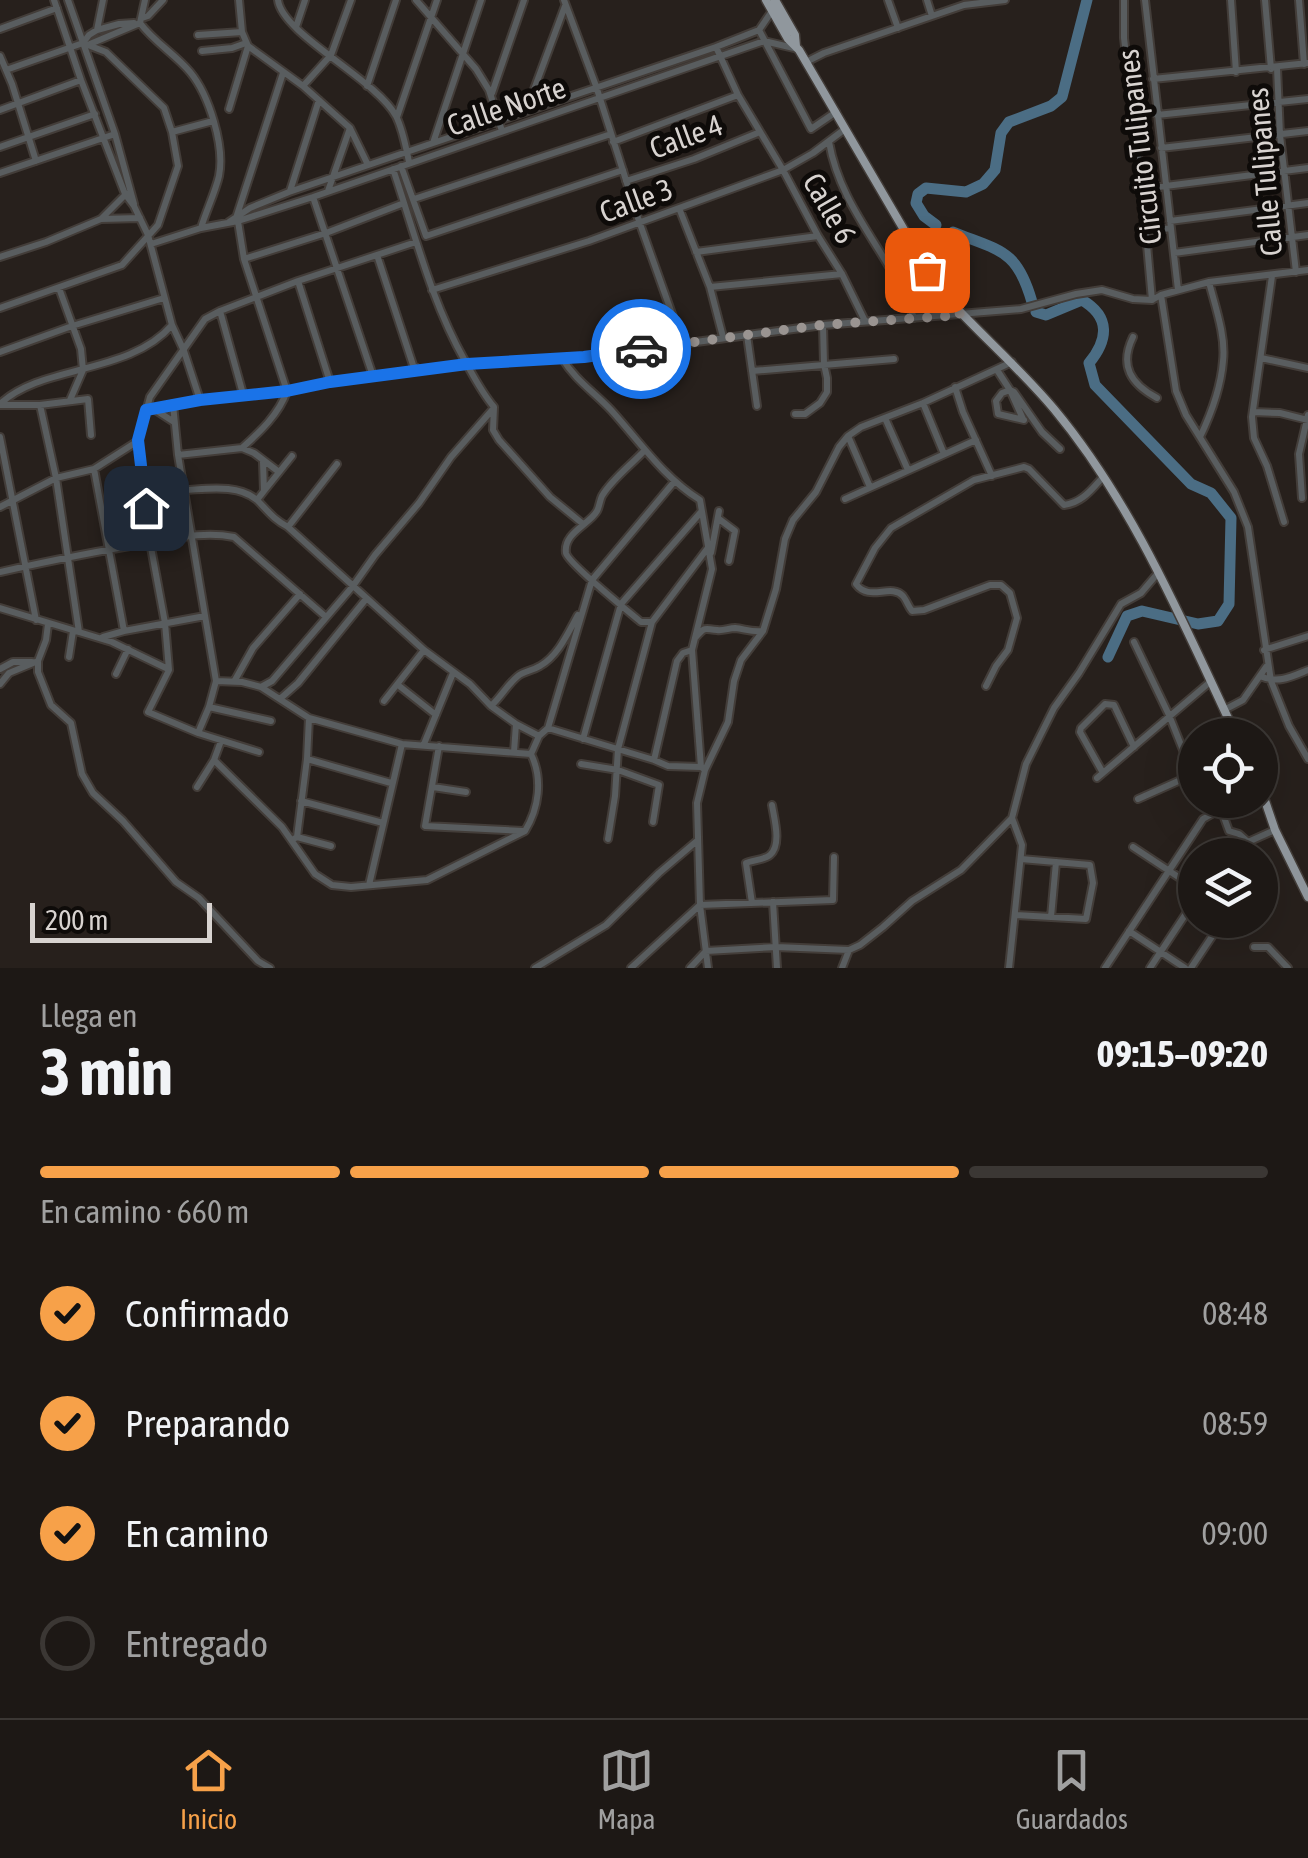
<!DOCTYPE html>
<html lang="es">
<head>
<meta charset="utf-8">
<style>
	:root { --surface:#1d1815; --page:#2a2522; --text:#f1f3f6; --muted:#a0a0a0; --line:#3b3734; --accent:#f7a149 }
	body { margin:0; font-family:"Asap Condensed",sans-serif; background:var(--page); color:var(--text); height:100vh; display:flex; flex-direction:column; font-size:38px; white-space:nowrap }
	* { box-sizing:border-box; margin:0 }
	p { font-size:32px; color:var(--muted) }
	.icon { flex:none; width:55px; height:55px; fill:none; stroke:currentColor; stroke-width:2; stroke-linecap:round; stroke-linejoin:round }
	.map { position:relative; height:968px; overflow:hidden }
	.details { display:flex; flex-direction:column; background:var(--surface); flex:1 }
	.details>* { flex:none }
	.tools { position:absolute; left:1178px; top:718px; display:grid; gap:20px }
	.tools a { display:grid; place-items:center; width:100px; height:100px; border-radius:50%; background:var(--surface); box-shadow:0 10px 40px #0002,0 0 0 2px var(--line); font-size:50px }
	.scale { position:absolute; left:30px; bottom:25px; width:182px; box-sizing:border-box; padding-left:10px; border:5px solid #d8d3d0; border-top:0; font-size:28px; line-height:35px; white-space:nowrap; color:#d8d3d0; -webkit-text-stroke:8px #0e0b09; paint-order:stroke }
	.pin { position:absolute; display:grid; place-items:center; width:85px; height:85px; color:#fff; margin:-42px; border-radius:20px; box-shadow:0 5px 15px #0006 }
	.courier { position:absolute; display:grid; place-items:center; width:100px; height:100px; margin:-50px; border:8px solid #1a73e8; border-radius:50%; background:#fff; color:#222; box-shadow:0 2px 12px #0007 }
	.summary em { font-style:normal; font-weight:700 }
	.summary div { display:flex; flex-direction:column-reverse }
	.summary { display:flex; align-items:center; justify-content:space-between; height:170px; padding:0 40px }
	h1 { font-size:65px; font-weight:700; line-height:75px }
	.bar { display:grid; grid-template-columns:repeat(4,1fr); gap:15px 10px; align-content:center; height:120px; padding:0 40px }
	.bar i { height:12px; border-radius:8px; background:var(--line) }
	.bar .selected { background:var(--accent) }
	.bar p { grid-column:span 4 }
	ol { padding:0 40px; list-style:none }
	li { display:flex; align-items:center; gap:30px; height:110px }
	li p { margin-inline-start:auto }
	li .icon { padding:10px; border-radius:50%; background:var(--accent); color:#111; stroke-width:4 }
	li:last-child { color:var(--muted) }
	li i { width:55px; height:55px; border:5px solid var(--line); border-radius:50% }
	.menu { display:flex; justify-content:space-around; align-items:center; height:140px; border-top:2px solid var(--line); background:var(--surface); font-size:28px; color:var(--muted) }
	.menu a { display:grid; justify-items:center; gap:5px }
	.menu .selected { color:var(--accent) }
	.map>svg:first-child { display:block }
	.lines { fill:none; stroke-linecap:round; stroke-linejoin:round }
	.river { stroke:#4b6d84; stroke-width:11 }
	.minor-casing { stroke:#433d39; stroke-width:10 }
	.major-casing { stroke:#433d39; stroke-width:11 }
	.minor { stroke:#595d5f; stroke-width:6 }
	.major { stroke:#90979d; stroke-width:8 }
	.done { stroke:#9a9491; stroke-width:10; stroke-dasharray:0 18 }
	.route { stroke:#1a73e8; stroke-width:12 }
	.labels { text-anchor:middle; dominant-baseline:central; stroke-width:10; stroke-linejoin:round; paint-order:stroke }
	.street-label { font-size:30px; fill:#d8d3d0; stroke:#0e0b09 }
</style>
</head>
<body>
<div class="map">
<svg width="1308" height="968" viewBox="0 0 1308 968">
	<rect width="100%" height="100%" fill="#27201c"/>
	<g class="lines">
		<!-- river -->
		<path class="river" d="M 936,225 L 924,216 L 916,203 L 918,194 L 926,188 L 966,192 L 983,184 L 995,170 L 1001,133 L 1009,122 L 1051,106 L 1062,97 L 1087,0
			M 953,232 C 1000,251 1017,249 1032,302
			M 1036,312 L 1046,315 L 1082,300 C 1111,317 1108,340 1089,363 L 1095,385 L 1191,484 L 1211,493 L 1231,518 L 1229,604 L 1218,621 L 1198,624 L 1142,611 L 1127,616 L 1108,657"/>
		<defs>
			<path id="minor" d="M 54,0 L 81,80 L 125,194 L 134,206 L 148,235 L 172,325 L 184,351 L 200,400
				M 68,0 L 115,134 L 134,204
				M 145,0 L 140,23 C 154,42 175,54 190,72 C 209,95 225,146 219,176 C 215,193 206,211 201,228
				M 239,0 L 242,32 L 248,46 L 303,86 L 350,128 L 368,165
				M 278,0 C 282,34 376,79 396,116 C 403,130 406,148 409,162
				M 416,0 L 476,69 L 489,90 L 502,131
				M 564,0 L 596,86 L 639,221 L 682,342
				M 888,0 L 898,28
				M 927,0 L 932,16
				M 1124,0 L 1124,38 L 1142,189 L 1152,300
				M 1145,0 L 1178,290
				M 1231,0 L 1236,72
				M 1265,0 L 1271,69
				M 1299,0 L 1304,64
				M 142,18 L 148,16 L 163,0
				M 296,27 L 305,0
				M 0,29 L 57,8
				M 97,30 L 119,24 L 134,23
				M 759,30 L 811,129 L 836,112
				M 198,35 L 242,32
				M 90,44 L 140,23
				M 716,47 L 738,95 L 783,170 L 818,236 L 842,274 L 865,321
				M 202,51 L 232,48 L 246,43
				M 0,56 L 12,84 L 36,161
				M 806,62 L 824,53 L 964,5 L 1005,0
				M 1277,68 L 1280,135 L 1296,272
				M 6,70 L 83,43 L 89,35 L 97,30 L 103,0
				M 1153,79 L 1308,63
				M 303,86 L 331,55 L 351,0
				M 367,86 L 396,0
				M 492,93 L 524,0
				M 229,109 L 248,46
				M 0,110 L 81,80
				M 526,111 L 565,6
				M 1157,115 L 1308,99
				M 397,117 L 437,0
				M 172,132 L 213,121
				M 613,142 L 738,95
				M 829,142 C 841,211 892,255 914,318
				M 433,143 L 481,0
				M 0,147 L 95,114
				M 1161,148 L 1308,131
				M 401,166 L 426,236 L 623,170
				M 393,169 C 415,234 431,301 465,361 C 474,377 482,393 494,407 L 493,430 L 499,440 L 550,497 L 583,524
				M 0,173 L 115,134
				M 626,181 L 694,159 L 760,132
				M 1142,189 L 1308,168
				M 290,191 L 319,100
				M 328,191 L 350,128
				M 313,197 L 373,376
				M 414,199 L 611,134
				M 679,208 L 710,287 L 723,337
				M 101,219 L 126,194
				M 1170,221 L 1308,203
				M 229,222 L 250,208 L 289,192 L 716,47 L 759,30 L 772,11
				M 1146,231 L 1171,228
				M 151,244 L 201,228 L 238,221 L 313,197 L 764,41 L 798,49
				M 696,252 L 818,236
				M 1174,253 L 1308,235
				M 377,255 L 413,365 L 419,370
				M 0,257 L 46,242 L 101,219 L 140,218
				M 244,259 L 326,233 L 404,203
				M 1272,276 L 1252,417 L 1254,438 L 1267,466 L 1284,522
				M 298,281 L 330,382
				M 710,287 L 842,274
				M 59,288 L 81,349 L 83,370 L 70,400
				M 432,290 L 589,241 L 783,170 L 813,153 L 845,129
				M 1161,295 L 1176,391 L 1186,415 L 1234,492 L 1248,527 L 1271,681 L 1289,726 L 1308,759
				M 0,308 L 122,265 L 158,225 L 178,166 L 172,132 L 164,108 L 106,52 L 83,43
				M 220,311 L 243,394
				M 747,335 L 757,406
				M 1133,337 C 1119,366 1131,384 1157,398
				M 0,352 L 72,326 L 164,298
				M 562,358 C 575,380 594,392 611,410 C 640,442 663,477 700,500 L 712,569 L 692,650 L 701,767 L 704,769
				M 1261,358 L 1308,368
				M 997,370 L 1010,390 L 1023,419
				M 752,371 L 894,359
				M 955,387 L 963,412 L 992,476
				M 923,403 L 944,454
				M 0,404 C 42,364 129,375 172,325
				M 173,404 L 178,455 L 216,681 L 209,707 L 198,733
				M 1,405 L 40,405 L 88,399 L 91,435
				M 40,405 L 56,478 L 79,632
				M 154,409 L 174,422
				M 146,410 L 200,400 L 287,391 L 330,382 L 467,364 L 584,357 L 823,325 L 1021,309 L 1076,294 L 1102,290 L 1133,299 L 1152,300 L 1161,295 L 1209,282 L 1308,270
				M 1253,412 L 1280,413 L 1308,420
				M 795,414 L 805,414 L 820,403 L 827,392 L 827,378 L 824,364 L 823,325
				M 885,418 L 908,470
				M 1024,420 L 998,414 L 996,401 L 1002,393 L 1010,390 L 1014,392 L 1042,432 L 1060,449
				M 848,436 L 870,487
				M 0,437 L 36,620
				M 1200,437 C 1211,414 1221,387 1223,361 C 1226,336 1215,306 1209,282
				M 138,441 L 150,542 L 165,623 L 169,670 L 148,712 L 198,733 L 259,752
				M 242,448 C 260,432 279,414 287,391 L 244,259 L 237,215 L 283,73
				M 645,450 C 631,465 612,479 602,496 C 600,500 599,508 597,511 C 590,524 563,533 566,553 C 568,563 629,612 641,622 L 652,622
				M 178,455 L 242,448 L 254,453 L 279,472
				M 94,469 L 124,631
				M 185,490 C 208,489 238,484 257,500 C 269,512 272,518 288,527 L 424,650 L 470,684 L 491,706 L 516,724 L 539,736 L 548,728 L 654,760 L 668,766 L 701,767
				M 264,491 L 292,456
				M 1302,498 L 1299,454 L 1308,415
				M 845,499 L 976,440
				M 257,500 L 264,491 L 263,462
				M 0,507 L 56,478 L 94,469 L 138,441 L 150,397 L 205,319 L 220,311 L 298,281 L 416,242
				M 719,519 L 735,531 L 729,561
				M 288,527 L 337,464
				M 711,553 L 719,511
				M 0,572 C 49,561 98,551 148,543 C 177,538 205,531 234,537 L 326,617
				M 0,608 L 112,642 L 168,669
				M 48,624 L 46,640 L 38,661 L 38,672 L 51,705 L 71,723 L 82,774 L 93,793 L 123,821 L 176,882 L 199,898 L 258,961 L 270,968
				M 103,637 L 124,631 L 205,616
				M 695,638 C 706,626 703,629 717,630 C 723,631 729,628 735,628 C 745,629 751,632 762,631
				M 1134,642 L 1169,715 L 1195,780
				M 1264,650 L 1308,636
				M 69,657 L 73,631
				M 0,669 L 13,662 L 32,662
				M 116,674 L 128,649
				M 1260,676 C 1278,684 1291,677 1308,670
				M 235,680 L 253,648 L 300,594
				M 216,681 L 242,682 L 261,687 L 309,718 L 402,744 L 531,754
				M 0,684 L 9,673 L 38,661
				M 398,685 L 436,715
				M 986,686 L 996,666 L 1008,650 L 1017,618 L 1010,593 L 1001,585 L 990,585 L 924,610 L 912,611 C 908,606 907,601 903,596 C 891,583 869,602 856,584 L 875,548 L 891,528 L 974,480 L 1024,467 L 1029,469 L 1064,505 C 1082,503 1092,489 1103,477
				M 261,687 L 272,681 L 353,586 L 375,555 L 419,503 L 451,457 L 493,409
				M 281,698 L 298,683 L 366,599
				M 384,701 L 424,650
				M 491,706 C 501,697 507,685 518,676 C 524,671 532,671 540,666 C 558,656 568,633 578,615
				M 209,707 L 271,721
				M 1224,710 L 1243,700 L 1266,667
				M 548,728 L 592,580 L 674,482
				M 583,739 L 621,604 L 701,512
				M 424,744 L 453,673
				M 439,746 L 425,826 L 523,831
				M 514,752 L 516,724
				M 531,754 L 539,736
				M 307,759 L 391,783
				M 214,760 L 282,827 L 315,874 L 332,885 L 351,887 L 427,880 L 525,831 C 539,808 543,779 531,754
				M 654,760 L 677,661 L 683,653 L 692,650
				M 581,764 L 618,770 L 659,785 L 653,822
				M 1103,773 L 1080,732 L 1081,728 L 1105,704 L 1114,705 L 1134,747
				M 1097,778 L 1210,682
				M 197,787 L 214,760 L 221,741
				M 433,787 L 466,792
				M 1138,799 L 1194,774
				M 1210,800 L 1221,809 L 1229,831 L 1239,834 L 1248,842 L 1275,830
				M 301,801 L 383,823
				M 297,837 L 331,846
				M 608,839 L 615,796 L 618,749 L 652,622 L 707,549
				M 292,840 L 297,837 L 307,759 L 309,718
				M 1133,847 L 1195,888
				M 1227,855 L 1248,842
				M 369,885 L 402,744
				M 773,902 L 777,968
				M 752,903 L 746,863 C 753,860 764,860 770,855 C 782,845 774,818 772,805
				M 1015,915 L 1086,919 L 1093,883 L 1090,865 L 1021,859
				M 1051,917 L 1056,862
				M 1129,931 L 1185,968
				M 1254,947 L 1268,947 L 1288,968
				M 535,968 L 606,925 L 659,873 L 698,840
				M 631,968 L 700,905 L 833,900 L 834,857
				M 690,968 L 706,951 L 776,947 L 849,950 L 860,945 L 883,927 L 912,901 L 961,870 L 1012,818
				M 708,968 L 700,905 L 697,803 L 705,770 L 728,722 L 734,681 L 741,660 L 763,631 L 776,589 L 785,539 L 793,520 L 816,492 L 839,447 L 848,436 L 861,427 L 923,403 L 1012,362
				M 842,968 L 849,950
				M 1009,968 L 1022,845 L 1012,818 L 1026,764 L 1054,708 L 1079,673 L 1121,604 L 1141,593 L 1158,573
				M 1105,968 L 1203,819 L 1236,800
				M 1150,968 L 1195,900
				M 1191,968 L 1223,920"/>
			<path id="major" d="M 766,0 L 788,39 L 799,50 L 938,288 C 975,330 1018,366 1054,409 C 1134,505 1183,623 1236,735
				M 775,0 L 795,35 L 796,46
				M 1260,786 L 1275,830 L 1308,897"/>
		</defs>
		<!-- minor casing -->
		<use href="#minor" class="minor-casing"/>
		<!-- major casing -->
		<use href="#major" class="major-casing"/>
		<!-- minor -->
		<use href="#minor" class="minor"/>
		<!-- major -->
		<use href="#major" class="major"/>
	</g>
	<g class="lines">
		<!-- done -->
		<path class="done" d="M 641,349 L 822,325 L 961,315 L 938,288 L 927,270"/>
		<!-- route -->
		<path class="route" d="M 146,508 L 138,440 L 146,410 L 200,400 L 287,391 L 330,382 L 467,364 L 584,357 L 641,349"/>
	</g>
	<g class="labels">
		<!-- street labels -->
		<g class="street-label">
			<text transform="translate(506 106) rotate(-19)">Calle Norte</text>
			<text transform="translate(686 136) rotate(-20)">Calle 4</text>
			<text transform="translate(1139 147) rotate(-97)">Circuito Tulipanes</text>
			<text transform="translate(1264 172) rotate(-95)">Calle Tulipanes</text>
			<text transform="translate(636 200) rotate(-20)">Calle 3</text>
			<text transform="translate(830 208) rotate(60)">Calle 6</text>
		</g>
	</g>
</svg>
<div class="tools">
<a><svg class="icon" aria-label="locate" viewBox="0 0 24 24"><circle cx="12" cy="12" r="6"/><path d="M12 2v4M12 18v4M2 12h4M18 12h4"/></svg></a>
<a><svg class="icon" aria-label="layers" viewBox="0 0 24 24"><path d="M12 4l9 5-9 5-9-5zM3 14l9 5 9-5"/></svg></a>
</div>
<div class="scale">200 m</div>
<div class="pin" style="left:927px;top:270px;background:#ea580c"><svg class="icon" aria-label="bag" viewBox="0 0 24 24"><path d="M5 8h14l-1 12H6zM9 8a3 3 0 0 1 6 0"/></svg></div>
<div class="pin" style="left:146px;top:508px;background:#1f2937"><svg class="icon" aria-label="home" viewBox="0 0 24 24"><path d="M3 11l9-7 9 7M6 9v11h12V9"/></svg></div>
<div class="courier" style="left:641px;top:349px"><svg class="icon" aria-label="car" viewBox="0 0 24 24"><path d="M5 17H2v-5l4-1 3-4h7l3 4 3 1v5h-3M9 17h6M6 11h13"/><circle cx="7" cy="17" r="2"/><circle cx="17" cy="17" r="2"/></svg></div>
</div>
<section class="details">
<div class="summary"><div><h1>3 min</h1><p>Llega en</p></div><em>09:15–09:20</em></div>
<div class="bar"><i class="selected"></i><i class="selected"></i><i class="selected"></i><i></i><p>En camino · 660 m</p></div>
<ol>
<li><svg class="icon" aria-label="check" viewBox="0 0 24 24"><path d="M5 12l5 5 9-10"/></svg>Confirmado<p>08:48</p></li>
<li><svg class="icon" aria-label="check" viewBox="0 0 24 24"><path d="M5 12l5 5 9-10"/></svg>Preparando<p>08:59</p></li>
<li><svg class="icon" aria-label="check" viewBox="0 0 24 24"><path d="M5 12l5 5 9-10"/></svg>En camino<p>09:00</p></li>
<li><i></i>Entregado</li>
</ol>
</section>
<nav class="menu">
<a class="selected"><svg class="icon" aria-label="home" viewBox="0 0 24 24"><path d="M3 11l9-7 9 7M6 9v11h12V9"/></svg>Inicio</a>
<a><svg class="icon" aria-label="map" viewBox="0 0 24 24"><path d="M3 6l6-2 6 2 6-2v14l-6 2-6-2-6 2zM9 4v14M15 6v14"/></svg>Mapa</a>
<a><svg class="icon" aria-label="saved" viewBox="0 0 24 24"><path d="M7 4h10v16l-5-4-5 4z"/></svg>Guardados</a>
</nav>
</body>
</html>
